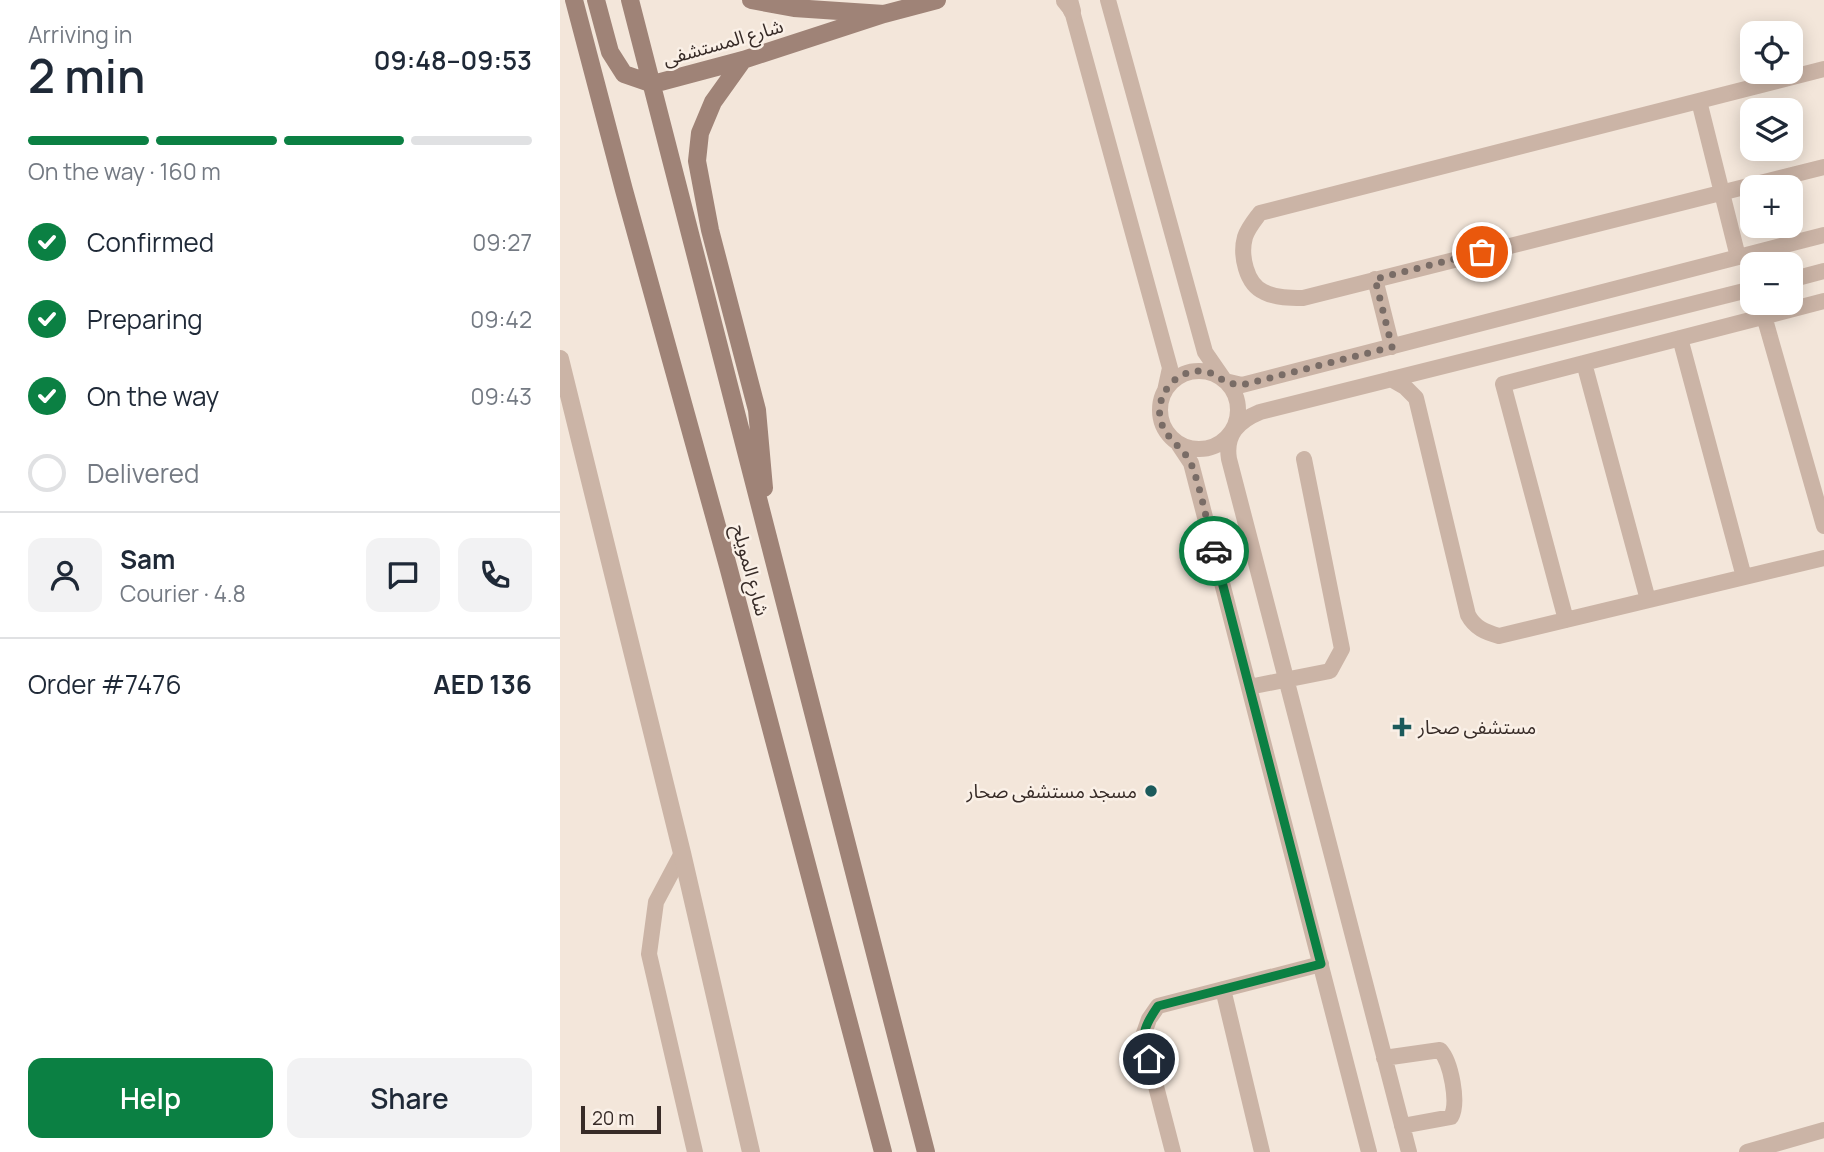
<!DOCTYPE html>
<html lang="en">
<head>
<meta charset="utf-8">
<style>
	:root { --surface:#fff; --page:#f2f2f3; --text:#1f2937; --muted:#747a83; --line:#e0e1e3; --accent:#0b8043 }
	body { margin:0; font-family:Manrope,"Noto Sans Arabic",sans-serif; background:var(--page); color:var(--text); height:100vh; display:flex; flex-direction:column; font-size:26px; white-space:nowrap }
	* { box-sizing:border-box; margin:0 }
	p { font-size:23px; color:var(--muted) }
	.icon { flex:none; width:38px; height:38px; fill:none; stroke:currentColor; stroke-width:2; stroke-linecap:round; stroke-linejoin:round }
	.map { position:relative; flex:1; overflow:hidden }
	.panel { display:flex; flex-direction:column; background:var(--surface); width:560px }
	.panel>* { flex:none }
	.tools { position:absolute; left:1180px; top:21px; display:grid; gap:14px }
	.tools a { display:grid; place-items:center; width:63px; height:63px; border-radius:14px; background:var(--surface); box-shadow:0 4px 18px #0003; font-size:35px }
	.scale { position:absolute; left:21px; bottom:18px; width:80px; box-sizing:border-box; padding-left:7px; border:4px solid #372b27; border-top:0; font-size:19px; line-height:24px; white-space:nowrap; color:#372b27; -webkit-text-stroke:5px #faf0e7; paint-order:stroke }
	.pin { position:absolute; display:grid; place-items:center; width:60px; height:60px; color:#fff; margin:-30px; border:4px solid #fff; border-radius:50%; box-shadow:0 2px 7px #0007 }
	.courier { position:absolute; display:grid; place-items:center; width:70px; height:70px; margin:-35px; border:5px solid #0b8043; border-radius:50%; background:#fff; color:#222; box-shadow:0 2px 9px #0007 }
	.summary em { font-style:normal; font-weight:600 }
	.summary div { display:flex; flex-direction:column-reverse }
	.summary { display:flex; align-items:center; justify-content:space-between; height:119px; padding:0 28px }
	h1 { font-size:46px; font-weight:600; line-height:52px }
	.bar { display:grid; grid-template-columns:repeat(4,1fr); gap:10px 7px; align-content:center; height:84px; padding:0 28px }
	.bar i { height:9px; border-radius:5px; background:var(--line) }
	.bar .current { background:var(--accent) }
	.bar p { grid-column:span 4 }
	.line { display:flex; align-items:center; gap:18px; padding:0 28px; border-top:2px solid var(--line) }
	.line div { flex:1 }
	.round { display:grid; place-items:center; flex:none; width:74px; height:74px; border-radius:14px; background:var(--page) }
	ol { padding:0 28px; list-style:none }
	li { display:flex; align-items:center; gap:21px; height:77px }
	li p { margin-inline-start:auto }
	li .icon { padding:7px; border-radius:50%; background:var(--accent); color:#fff; stroke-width:4 }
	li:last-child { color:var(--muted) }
	li i { width:38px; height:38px; border:4px solid var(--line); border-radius:50% }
	.primary-button { display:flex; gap:14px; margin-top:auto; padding:14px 28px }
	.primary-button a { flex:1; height:80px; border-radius:14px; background:var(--accent); color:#fff; font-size:28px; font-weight:600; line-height:80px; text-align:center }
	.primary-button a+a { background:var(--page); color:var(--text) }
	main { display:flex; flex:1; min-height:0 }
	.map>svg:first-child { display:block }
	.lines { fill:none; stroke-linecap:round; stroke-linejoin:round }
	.lane { stroke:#cbb4a6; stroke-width:16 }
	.street { stroke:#cbb4a6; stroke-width:18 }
	.secondary { stroke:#9f8377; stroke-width:18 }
	.done { stroke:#796c66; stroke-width:7; stroke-dasharray:0 12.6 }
	.route { stroke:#0b8043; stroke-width:9 }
	.poi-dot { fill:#1b5a5b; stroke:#faf0e7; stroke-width:2.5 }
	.labels { text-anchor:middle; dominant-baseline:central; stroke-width:5; stroke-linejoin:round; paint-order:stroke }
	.street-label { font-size:19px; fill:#372b27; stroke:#faf0e7 }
	.poi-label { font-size:19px; fill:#372b27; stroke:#faf0e7; text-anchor:start }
</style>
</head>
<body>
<main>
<section class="panel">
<div class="summary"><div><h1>2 min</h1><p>Arriving in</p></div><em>09:48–09:53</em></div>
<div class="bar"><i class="current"></i><i class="current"></i><i class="current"></i><i></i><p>On the way · 160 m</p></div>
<ol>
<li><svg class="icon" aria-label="check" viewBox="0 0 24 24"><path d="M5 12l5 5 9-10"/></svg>Confirmed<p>09:27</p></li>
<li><svg class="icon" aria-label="check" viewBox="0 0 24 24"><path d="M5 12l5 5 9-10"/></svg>Preparing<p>09:42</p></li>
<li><svg class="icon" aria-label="check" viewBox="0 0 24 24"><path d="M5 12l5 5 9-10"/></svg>On the way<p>09:43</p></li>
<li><i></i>Delivered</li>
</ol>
<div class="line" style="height:126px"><a class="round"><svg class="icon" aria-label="person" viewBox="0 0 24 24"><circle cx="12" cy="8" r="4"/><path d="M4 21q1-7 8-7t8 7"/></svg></a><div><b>Sam</b><p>Courier · 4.8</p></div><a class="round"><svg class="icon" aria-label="chat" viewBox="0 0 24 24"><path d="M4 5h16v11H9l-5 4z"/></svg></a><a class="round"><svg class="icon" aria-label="phone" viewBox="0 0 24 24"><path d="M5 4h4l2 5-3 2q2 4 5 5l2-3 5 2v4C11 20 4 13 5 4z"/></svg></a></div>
<div class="line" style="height:91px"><div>Order #7476</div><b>AED 136</b></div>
<div class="primary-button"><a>Help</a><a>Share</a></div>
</section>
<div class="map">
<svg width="1264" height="1152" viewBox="0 0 1264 1152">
	<rect width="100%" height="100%" fill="#f3e6da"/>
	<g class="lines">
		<!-- lane -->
		<path class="lane" d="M 548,0 L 645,352 L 665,381 L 682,385 L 1264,235
			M 504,1 L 512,11 L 610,368 L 605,391
			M 1264,69 L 700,213 C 694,221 688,228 685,237 C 680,255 686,284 704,292 C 716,298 731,298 743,298 L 1264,167
			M 1139,101 L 1178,257
			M 815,279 L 832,347
			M 1230,280 L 1264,271
			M 1204,316 L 1264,526
			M 1120,338 L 1184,577
			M 1024,363 L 1088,600
			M600 410a39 39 0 1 1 78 0a39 39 0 1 1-78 0Z
			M 831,379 L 845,387 L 856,398 L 908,615 C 915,628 925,632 939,636 L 1264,558
			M 619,445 L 631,463 L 809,1152
			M 1006,620 L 943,384 L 1264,301
			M 689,687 L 770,671 L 782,649 L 744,459
			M 122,853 L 96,902 L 89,954 L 135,1152
			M 663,989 L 702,1152
			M 824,1058 L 880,1050 C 891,1062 899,1103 891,1117 L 842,1126
			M 613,1152 L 583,1036 L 589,1019 L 598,1006 L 761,964
			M 849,1152 L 669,459 C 665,435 678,421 700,412 L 1192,289
			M 1187,1152 L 1264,1130"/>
		<!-- street -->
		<path class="street" d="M 509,0 L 512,11
			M 0,359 L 122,853 L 191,1152"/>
		<!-- secondary -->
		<path class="secondary" d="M 14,0 L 64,190 L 168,566 L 323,1152
			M 36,0 L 50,52 L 64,74 L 93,84
			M 70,0 L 366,1152
			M 191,0 L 234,8 L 324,14 L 377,0
			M 183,60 L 153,102 L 140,133 L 137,161 L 150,230 L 197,410 L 204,488
			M 93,84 L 183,60 L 324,14"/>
	</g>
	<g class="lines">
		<!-- done -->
		<path class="done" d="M 654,551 C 647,523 642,493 632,466 C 626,450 610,442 603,427 C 590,399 616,365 647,372 C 654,373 660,379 666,382 C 671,384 677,384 682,385 L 832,347 L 815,279 L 922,252"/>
		<!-- route -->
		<path class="route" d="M 589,1059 C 582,1033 582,1029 598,1006 L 761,964 L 654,551"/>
	</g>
	<!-- markers -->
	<g class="poi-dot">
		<path d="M838.5 716.5h7v7h7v7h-7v7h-7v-7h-7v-7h7z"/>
		<circle cx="591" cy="791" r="7"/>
	</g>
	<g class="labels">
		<!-- street labels -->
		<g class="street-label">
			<text transform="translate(163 42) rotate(-16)">شارع المستشفى</text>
			<text transform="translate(191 570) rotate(75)">شارع المويلح</text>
		</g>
		<!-- poi labels -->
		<g class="poi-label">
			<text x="858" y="727">مستشفى صحار</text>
			<text x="577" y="791" text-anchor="end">مسجد مستشفى صحار</text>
		</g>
	</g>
</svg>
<div class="tools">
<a><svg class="icon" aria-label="locate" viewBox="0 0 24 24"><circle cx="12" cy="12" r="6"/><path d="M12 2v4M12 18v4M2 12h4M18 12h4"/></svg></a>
<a><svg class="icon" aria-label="layers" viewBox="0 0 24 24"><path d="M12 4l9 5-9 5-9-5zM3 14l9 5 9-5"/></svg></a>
<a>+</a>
<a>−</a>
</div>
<div class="scale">20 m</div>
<div class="pin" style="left:922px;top:252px;background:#ea580c"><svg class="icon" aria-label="bag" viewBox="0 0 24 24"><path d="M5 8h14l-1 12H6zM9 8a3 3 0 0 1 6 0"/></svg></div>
<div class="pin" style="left:589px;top:1059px;background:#1f2937"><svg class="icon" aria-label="home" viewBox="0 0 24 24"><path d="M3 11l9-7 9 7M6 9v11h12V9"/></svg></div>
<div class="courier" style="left:654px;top:551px"><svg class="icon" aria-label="car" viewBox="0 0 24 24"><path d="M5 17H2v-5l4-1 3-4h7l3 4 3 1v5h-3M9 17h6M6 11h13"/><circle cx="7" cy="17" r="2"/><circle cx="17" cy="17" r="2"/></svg></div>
</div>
</main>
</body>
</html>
